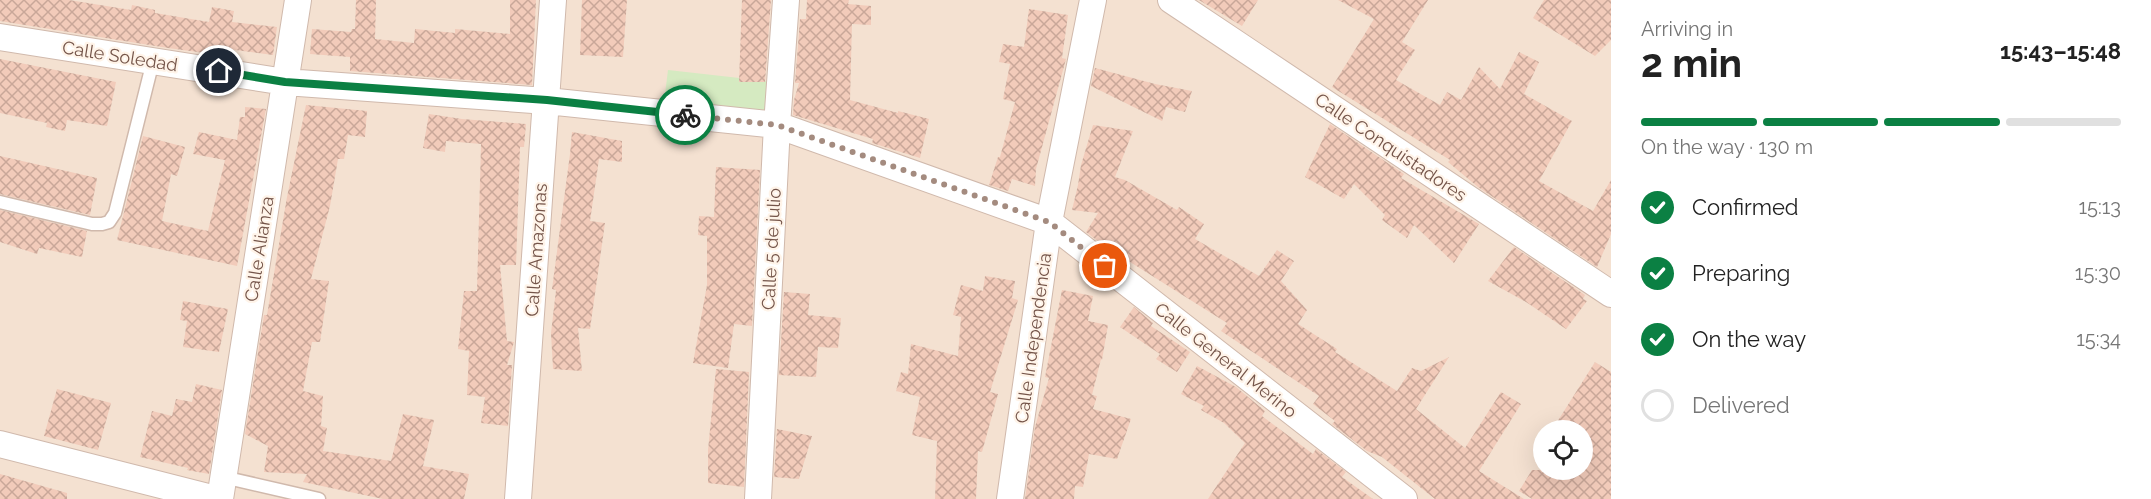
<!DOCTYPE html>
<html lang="en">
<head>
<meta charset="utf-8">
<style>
	:root { --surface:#fff; --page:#f6f6f6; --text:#222; --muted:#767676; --line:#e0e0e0; --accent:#0b8043 }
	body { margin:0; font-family:Raleway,sans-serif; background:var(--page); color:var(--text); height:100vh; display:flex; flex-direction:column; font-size:22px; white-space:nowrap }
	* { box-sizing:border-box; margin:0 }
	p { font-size:20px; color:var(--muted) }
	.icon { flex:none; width:33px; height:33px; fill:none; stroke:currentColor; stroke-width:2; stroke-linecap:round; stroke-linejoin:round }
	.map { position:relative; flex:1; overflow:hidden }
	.side { display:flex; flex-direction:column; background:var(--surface); width:540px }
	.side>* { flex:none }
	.buttons { position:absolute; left:1533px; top:420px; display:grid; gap:12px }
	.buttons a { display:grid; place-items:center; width:60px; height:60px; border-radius:50%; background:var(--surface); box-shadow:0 6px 24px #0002; font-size:30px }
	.pin { position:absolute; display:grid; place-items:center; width:51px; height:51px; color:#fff; margin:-26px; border:3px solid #fff; border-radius:50%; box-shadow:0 2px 6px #0007 }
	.courier { position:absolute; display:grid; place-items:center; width:60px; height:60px; margin:-30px; border:4px solid #0b8043; border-radius:50%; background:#fff; color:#222; box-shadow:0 2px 8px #0007 }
	.summary em { font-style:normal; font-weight:700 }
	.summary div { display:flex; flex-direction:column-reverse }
	.summary { display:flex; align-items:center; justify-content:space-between; height:102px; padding:0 30px }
	h1 { font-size:39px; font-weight:700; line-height:45px }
	.bar { display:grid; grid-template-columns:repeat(4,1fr); gap:9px 6px; align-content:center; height:72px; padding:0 30px }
	.bar i { height:8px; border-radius:4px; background:var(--line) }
	.bar .active { background:var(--accent) }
	.bar p { grid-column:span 4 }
	ol { padding:0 30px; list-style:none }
	li { display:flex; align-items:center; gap:18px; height:66px }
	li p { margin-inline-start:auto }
	li .icon { padding:6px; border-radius:50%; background:var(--accent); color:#fff; stroke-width:4 }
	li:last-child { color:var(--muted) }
	li i { width:33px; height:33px; border:3px solid var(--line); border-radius:50% }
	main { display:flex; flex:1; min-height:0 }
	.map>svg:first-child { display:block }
	.residential { fill:#f4e1d1; fill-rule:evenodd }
	.garden { fill:#d5eac1 }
	.building { fill:url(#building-cross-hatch) }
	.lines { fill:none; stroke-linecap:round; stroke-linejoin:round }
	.service-casing { stroke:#d0b9ac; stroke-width:15 }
	.minor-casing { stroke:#d0b9ac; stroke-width:28 }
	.service { stroke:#fff; stroke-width:12 }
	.minor { stroke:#fff; stroke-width:26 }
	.done { stroke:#a48b7f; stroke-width:6; stroke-dasharray:0 10.8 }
	.route { stroke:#0b8043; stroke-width:8 }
	.labels { text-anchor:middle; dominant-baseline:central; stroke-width:4.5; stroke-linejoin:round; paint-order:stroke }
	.street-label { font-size:18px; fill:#745449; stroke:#fff4e9 }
</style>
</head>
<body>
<main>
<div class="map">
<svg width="1611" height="499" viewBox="0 0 1611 499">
	<defs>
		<pattern id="building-cross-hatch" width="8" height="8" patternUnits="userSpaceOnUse" patternTransform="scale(1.5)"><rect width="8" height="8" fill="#f2cbba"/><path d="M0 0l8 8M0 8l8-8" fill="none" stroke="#c9a799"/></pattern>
	</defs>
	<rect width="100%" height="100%" fill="#fcf0e3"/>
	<!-- residential -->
	<path class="residential" d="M 0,0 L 1611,0 L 1611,499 L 0,499 ZM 1544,430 L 1582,430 L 1582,470 L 1544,470 Z"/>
	<!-- garden -->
	<path class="garden" d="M 668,70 L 774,82 L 769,123 L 663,110 Z"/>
	<!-- building -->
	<path class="building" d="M 0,0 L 69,0 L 131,10 L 132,5 L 155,10 L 155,13 L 209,22 L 212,7 L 234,11 L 232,22 L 277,27 L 273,55 L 228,49 L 227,56 L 168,48 L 0,21 Z
		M 356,0 L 376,0 L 375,39 L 414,43 L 415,29 L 455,33 L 455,29 L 510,34 L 510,0 L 536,0 L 532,85 L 350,71 L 350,57 L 310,54 L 312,29 L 351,32 L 352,29 L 355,29 Z
		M 582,0 L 627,0 L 623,57 L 580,55 Z
		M 742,0 L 771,0 L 765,82 L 739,82 Z
		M 807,0 L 849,0 L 848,4 L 871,6 L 871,25 L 852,24 L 850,100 L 898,113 L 898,111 L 929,119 L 920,158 L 872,143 L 873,139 L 793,115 L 794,100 L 799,83 L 795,83 L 800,19 L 806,19 Z
		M 1199,0 L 1258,0 L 1242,26 Z
		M 1338,0 L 1428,0 L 1402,42 L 1415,50 L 1396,80 L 1440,105 L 1447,92 L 1461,100 L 1479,67 L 1500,89 L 1519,52 L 1539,62 L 1524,94 L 1572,121 L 1539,181 L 1593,211 L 1611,180 L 1611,234 L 1597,267 L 1478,187 L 1448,162 L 1450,160 L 1332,87 L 1374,19 Z
		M 1544,0 L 1611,0 L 1611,40 L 1595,56 L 1533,18 Z
		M 1029,9 L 1068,15 L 1062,58 L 1066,59 L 1036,169 L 1035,186 L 1012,179 L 1008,191 L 989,185 L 998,157 L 1000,157 L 1015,102 L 1003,99 L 1010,64 L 999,62 L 1003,44 L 1024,47 Z
		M 0,59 L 116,82 L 107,126 L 67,120 L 65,131 L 46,127 L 47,123 L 0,113 Z
		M 1095,68 L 1155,84 L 1192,91 L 1185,112 L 1166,107 L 1162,121 L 1091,86 Z
		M 306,105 L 367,111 L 365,137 L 348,135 L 344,159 L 338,159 L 330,206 L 311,279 L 329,281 L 320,342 L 312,342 L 303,391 L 323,396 L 321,426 L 327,428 L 323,451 L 391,461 L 403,414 L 434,420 L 423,466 L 469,474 L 464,499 L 383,499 L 303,482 L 307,474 L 264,472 L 268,446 L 245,434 L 264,315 L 267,315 L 287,197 Z
		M 245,107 L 266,109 L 237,266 L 117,240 L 143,136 L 185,147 L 177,176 L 171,174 L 162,221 L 208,231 L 225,160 L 193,154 L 199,132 L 237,140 L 240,117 L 245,117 Z
		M 429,114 L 462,119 L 526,124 L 524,147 L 520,147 L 516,265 L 500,265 L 507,341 L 514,342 L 507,365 L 512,365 L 508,426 L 481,423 L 485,397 L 467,395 L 469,351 L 458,349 L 464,291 L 477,291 L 481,144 L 446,141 L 445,152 L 423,148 Z
		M 1330,124 L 1404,174 L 1401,178 L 1479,224 L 1454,263 L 1414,225 L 1407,238 L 1382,220 L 1385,215 L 1354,184 L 1344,199 L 1305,177 Z
		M 1093,125 L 1133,131 L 1115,177 L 1125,180 L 1177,210 L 1179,207 L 1204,224 L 1195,239 L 1259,276 L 1277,250 L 1294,261 L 1281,281 L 1307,310 L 1298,324 L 1337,349 L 1335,352 L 1397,391 L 1412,368 L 1421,371 L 1449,357 L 1416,409 L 1465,448 L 1501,392 L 1521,404 L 1479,471 L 1524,499 L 1435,499 L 1382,457 L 1367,451 L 1332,424 L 1335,421 L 1313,404 L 1319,396 L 1221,331 L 1227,323 L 1103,245 L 1086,232 L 1098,213 L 1072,210 L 1078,185 L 1081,165 Z
		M 572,132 L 622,141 L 622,162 L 599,159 L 590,221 L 605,223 L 590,329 L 578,328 L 582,371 L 553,369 L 551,333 L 556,290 L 552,289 L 570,154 Z
		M 0,156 L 97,178 L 90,215 L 0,194 Z
		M 716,167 L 760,170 L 752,326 L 734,324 L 728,368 L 693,363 L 707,285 L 707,236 L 698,235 L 699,216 L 714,217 Z
		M 0,210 L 87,231 L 82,257 L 39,248 L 37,254 L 0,242 Z
		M 1514,247 L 1585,295 L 1583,299 L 1587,301 L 1566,329 L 1526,302 L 1488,281 Z
		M 985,276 L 1015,281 L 1012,298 L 1018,300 L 990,392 L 998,394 L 982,452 L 978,451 L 976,499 L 935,499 L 937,441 L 912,435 L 920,397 L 896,391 L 901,372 L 908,374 L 911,344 L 958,356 L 961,317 L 953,315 L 961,285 L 983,291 Z
		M 1062,290 L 1093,296 L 1088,321 L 1108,325 L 1102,360 L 1101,359 L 1092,395 L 1097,396 L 1093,409 L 1131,419 L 1117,459 L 1089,454 L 1083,487 L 1075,486 L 1074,499 L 1025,499 L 1035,427 L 1049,378 L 1045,377 Z
		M 784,292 L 810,294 L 808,315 L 841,318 L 838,348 L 818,347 L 816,377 L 779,375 Z
		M 183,301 L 228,309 L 219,352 L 183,347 L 187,321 L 180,320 Z
		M 1134,307 L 1153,323 L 1151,326 L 1190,352 L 1177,372 L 1156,359 L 1160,354 L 1120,327 Z
		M 1595,362 L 1611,372 L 1611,499 L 1532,499 L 1519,491 L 1532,470 L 1582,470 L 1582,430 L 1552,430 Z
		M 1197,366 L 1236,387 L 1265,411 L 1262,416 L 1313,454 L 1316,449 L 1346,472 L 1342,477 L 1373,499 L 1208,499 L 1245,443 L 1224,423 L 1201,410 L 1204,406 L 1181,394 Z
		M 716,369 L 749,372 L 744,487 L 708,483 L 708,450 Z
		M 196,384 L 222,390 L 209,474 L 187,470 L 188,468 L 140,457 L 152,411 L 172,416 L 176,399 L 192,402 Z
		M 57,389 L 111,403 L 98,450 L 44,436 Z
		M 777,429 L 812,436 L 799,479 L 774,477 Z
		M 0,474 L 67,493 L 67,499 L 0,499 Z"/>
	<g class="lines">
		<defs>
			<path id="service" d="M 0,202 L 92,224 L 102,224 L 109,222 L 115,213 L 153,61
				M 223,477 L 319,499"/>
			<path id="minor" d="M 1171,0 L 1611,294
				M 0,37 L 285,82 L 547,101 L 777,125 L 1049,222 L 1404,499
				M 0,444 L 216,499
				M 220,499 L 298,0
				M 518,499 L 553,0
				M 758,499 L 777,125 L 786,0
				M 1010,499 L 1049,222 L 1093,0"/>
		</defs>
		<!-- service casing -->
		<use href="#service" class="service-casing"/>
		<!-- minor casing -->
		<use href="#minor" class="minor-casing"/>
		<!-- service -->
		<use href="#service" class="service"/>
		<!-- minor -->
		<use href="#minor" class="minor"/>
	</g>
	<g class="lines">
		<!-- done -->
		<path class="done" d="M 685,115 L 777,125 L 1049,222 L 1105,266"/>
		<!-- route -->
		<path class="route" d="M 219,71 L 285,82 L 547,100 L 685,115"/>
	</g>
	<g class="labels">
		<!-- street labels -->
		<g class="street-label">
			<text transform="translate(120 56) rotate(9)">Calle Soledad</text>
			<text transform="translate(1391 147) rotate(34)">Calle Conquistadores</text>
			<text transform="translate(259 249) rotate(-81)">Calle Alianza</text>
			<text transform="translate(771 249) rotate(-87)">Calle 5 de julio</text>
			<text transform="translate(536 250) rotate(-86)">Calle Amazonas</text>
			<text transform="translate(1033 338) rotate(-82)">Calle Independencia</text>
			<text transform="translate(1226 360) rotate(38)">Calle General Merino</text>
		</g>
	</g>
</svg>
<div class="buttons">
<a><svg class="icon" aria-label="locate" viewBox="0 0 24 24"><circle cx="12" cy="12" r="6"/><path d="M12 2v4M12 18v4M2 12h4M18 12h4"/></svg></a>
</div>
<div class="pin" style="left:1105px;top:266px;background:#ea580c"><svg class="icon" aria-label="bag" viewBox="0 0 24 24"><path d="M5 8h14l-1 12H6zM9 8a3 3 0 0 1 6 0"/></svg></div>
<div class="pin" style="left:219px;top:71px;background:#1f2937"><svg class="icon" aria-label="home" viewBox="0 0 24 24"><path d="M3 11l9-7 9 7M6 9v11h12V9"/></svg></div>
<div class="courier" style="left:685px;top:115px"><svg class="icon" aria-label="bike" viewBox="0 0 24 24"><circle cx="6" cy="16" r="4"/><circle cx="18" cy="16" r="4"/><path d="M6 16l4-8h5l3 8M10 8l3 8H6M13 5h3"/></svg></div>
</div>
<section class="side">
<div class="summary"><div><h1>2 min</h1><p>Arriving in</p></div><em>15:43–15:48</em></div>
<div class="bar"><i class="active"></i><i class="active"></i><i class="active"></i><i></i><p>On the way · 130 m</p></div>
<ol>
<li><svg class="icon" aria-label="check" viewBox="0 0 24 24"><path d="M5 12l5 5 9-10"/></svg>Confirmed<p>15:13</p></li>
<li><svg class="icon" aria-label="check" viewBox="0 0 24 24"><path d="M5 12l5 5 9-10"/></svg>Preparing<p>15:30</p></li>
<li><svg class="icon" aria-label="check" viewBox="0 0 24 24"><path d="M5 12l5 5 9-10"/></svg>On the way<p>15:34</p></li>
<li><i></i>Delivered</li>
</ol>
</section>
</main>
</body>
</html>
